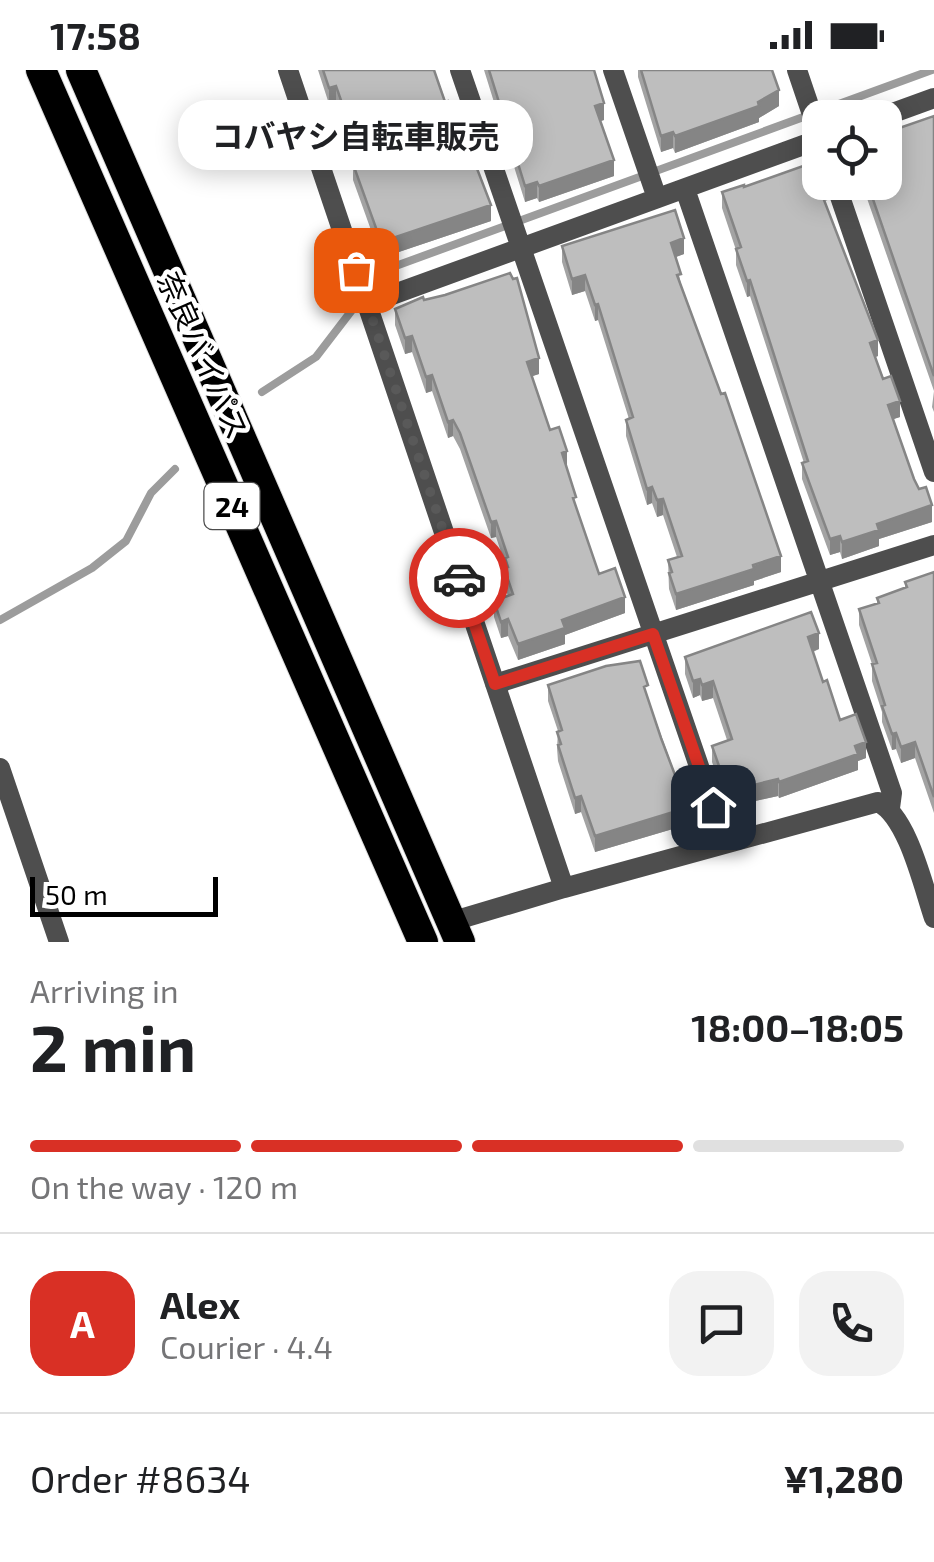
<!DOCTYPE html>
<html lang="en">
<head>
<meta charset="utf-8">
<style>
	:root { --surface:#fff; --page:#f2f2f2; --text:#202124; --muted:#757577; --line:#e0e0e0; --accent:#d93025 }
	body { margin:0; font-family:"Exo 2","Noto Sans JP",sans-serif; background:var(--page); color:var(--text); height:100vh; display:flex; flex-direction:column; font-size:38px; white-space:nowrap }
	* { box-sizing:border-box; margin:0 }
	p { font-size:32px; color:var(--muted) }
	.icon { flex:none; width:55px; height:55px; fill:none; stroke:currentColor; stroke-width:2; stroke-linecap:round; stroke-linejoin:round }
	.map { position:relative; height:872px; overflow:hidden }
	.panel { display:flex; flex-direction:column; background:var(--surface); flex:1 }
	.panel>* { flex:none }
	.buttons { position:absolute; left:802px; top:30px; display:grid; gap:20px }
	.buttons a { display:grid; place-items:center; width:100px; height:100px; border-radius:20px; background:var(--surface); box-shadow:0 5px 25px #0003; font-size:50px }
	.scale { position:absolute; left:30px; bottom:25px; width:188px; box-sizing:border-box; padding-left:10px; border:5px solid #000; border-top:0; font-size:28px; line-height:35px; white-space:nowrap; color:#000; -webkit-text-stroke:8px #fff; paint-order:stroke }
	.pin { position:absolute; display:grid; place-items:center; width:85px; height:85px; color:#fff; margin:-42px; border-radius:20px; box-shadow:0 5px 15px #0006 }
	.courier { position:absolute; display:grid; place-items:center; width:100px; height:100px; margin:-50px; border:8px solid #d93025; border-radius:50%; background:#fff; color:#222; box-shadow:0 2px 12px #0007 }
	.bubble { position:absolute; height:70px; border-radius:30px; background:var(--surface); box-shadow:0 5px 25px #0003; font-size:32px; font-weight:700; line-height:70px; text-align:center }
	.overview em { font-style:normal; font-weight:700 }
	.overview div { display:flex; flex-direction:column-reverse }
	.overview { display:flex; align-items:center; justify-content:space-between; height:170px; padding:0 30px }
	h1 { font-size:65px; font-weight:700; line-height:75px }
	.bar { display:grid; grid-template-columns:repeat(4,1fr); gap:15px 10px; align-content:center; height:120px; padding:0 30px }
	.bar i { height:12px; border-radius:8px; background:var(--line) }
	.bar .active { background:var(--accent) }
	.bar p { grid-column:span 4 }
	.line { display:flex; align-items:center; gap:25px; padding:0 30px; border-top:2px solid var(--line) }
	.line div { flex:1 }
	.round { display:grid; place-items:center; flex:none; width:105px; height:105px; border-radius:30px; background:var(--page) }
	.status { display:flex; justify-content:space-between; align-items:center; height:70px; padding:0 50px; background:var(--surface); direction:ltr }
	.status svg { height:28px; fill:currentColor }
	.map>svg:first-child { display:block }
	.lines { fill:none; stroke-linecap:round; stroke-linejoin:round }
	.stream { stroke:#9c9c9c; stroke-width:8 }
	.highway-casing { stroke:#dbdbdb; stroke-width:32 }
	.street { stroke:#4e4e4e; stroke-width:20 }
	.highway { stroke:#000; stroke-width:30 }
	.wall { fill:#a3a3a3 }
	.shaded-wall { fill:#858585 }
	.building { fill:#bebebe; stroke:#858585; stroke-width:2.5 }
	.done { stroke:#595959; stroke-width:10; stroke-dasharray:0 18 }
	.route { stroke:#d93025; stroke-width:12 }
	.labels { text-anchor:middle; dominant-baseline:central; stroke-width:9; stroke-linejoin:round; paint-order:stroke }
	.shield { fill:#fff; stroke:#4c4c4c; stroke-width:2.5 }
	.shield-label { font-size:28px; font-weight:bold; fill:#000 }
	.street-label { font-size:30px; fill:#000; stroke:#fff }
</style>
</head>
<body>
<div class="status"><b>17:58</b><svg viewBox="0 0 49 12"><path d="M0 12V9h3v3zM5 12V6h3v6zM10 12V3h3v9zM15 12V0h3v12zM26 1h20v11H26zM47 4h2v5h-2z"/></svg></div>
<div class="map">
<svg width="934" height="872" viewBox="0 0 934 872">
	<rect width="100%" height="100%" fill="#fff"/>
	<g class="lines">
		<!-- stream -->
		<path class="stream" d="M 262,322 L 316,287 L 382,201 L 932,0
			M 0,550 L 92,498 L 126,471 L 151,423 L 175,399"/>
		<defs>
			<path id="highway" d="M 41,0 L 423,872
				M 81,0 L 460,872"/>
		</defs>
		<!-- highway casing -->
		<use href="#highway" class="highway-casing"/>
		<!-- street -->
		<path class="street" d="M 288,0 L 564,818 L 450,852
			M 460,0 L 725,772
			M 613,0 L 657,128
			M 797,0 L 820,68
			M 879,48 L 934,28
			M 835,112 L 934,402
			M 685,119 L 892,723 L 890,738
			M 367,234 L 820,69
			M 495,614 L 934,475
			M 0,698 L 59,872
			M 564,818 L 878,732 C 908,747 923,816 934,848"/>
		<!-- highway -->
		<use href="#highway" class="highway"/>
	</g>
	<!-- wall -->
	<path class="wall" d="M 318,0 L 434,0 L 491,151 L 381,188 L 353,110 L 353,94 L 357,92 L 336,32 L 329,34 Z
		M 484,0 L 594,0 L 604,50 L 600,51 L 614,106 L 539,132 L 537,128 L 525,132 Z
		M 638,0 L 772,0 L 779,36 L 759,48 L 759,52 L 675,83 L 673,78 L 661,82 L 638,7 Z
		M 934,46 L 934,342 L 932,337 L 934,321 L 862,114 L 852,118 L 850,112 L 885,112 Z
		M 744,117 L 829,143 L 878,286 L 875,287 L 900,347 L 893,349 L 914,409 L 932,452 L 879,469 L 879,476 L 842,489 L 840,482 L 830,485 L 802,409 L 802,393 L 804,393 L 750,226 L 747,227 L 736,195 L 736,180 L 722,138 L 722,122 Z
		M 562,176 L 684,184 L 675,187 L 681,214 L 781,502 L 754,511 L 754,515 L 676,540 L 669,519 L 668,490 L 677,487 L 663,445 L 657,447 L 652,433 L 647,435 L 626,366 L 626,350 L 629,349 L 598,250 L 595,251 L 585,221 L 572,225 L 562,192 Z
		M 424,230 L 539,304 L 532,306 L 550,360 L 567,397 L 576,437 L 599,504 L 625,543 L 565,565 L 565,574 L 518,590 L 508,566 L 501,568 L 494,547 L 494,531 L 508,526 L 504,514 L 505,494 L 496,467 L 491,468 L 460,379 L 453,366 L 448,368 L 432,321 L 426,323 L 412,282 L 405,284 L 395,255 L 395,239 Z
		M 934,502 L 934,743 L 915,688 L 901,693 L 896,679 L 892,680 L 882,652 L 882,642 L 872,611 L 872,594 L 859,555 L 859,539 L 877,534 L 877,528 L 905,518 L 905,512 Z
		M 819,579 L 813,582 L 823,612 L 840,650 L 866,688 L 858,691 L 858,700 L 779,728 L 778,726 L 733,736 L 731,731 L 726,732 L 712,692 L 712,676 L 727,670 L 713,628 L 702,631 L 700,625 L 693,628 L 685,604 L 685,587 Z
		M 548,615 L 648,629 L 693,753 L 595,782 L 581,742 L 575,744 L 558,691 L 557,678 L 558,661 L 548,631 Z"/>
	<!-- shaded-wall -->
	<path class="shaded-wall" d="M 336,16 L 336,32 L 329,34 L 329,18 Z
		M 779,20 L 779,36 L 759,48 L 759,52 L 675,83 L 675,66 L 758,32 Z
		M 604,33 L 604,50 L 595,53 L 595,36 Z
		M 673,62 L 673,78 L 661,82 L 661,66 Z
		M 614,90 L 614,106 L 539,132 L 539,116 Z
		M 537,112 L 537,128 L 525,132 L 525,116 Z
		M 852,112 L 862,112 L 862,114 L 852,118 Z
		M 491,135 L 491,151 L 381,188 L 381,172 Z
		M 684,168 L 684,184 L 671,189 L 671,173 Z
		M 585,205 L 585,221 L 572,225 L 572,209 Z
		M 750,210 L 750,226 L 747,227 L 747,211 Z
		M 598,234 L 598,250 L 595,251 L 595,235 Z
		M 412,266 L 412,282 L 405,284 L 405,268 Z
		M 878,270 L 878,286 L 870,289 L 870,273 Z
		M 539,288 L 539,304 L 527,308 L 527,292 Z
		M 432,305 L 432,321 L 426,323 L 426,307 Z
		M 900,331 L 900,347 L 888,351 L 888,335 Z
		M 453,350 L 453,366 L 448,368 L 448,352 Z
		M 567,381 L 567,397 L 562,399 L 562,383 Z
		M 652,417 L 652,433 L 647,435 L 647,419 Z
		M 663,429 L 663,445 L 657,447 L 657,430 Z
		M 932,435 L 932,452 L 879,469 L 879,476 L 842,489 L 842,472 L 877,454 Z
		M 496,451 L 496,467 L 491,468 L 491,452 Z
		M 840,466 L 840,482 L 830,485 L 830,469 Z
		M 781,486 L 781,502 L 754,511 L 754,515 L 676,540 L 676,524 Z
		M 625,527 L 625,543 L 565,565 L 565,574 L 518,590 L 518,574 L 562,550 Z
		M 508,549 L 508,566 L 501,568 L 501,552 Z
		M 819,563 L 819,579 L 808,583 L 808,567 Z
		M 700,609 L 700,625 L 693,628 L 693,611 Z
		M 713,611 L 713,628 L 702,631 L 702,615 Z
		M 896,663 L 896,679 L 892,680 L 892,664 Z
		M 866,672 L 866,688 L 858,691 L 858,700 L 779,728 L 779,712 L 855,676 Z
		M 915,672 L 915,688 L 901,693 L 901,677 Z
		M 778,709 L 778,726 L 733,736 L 733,720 Z
		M 731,715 L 731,731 L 726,732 L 726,716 Z
		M 581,726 L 581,742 L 575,744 L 575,728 Z
		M 693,736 L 693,753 L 595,782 L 595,766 Z"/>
	<!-- building -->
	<path class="building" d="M 323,0 L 434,0 L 445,32 L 448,31 L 462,71 L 466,70 L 491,135 L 381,172 L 353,94 L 362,90 L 336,16 L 329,18 Z
		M 489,0 L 594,0 L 604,33 L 595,36 L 614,90 L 539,116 L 537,112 L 525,116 Z
		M 641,0 L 772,0 L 779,20 L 758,32 L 759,36 L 675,66 L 673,62 L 661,66 Z
		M 934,46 L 934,306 L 867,112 L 885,112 L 885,63 Z
		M 820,90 L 820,112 L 824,112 L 829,128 L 824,130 L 878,270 L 870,273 L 883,309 L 891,306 L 900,331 L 888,335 L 914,409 L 919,419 L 926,417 L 932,435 L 877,454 L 879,460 L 842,472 L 840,466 L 830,469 L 802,393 L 808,391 L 750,210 L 747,211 L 736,179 L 741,177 L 722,122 L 744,115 L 744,117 Z
		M 675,140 L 684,168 L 671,173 L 681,204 L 677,205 L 721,324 L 725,323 L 781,486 L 753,495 L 754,499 L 676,524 L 669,503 L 672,502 L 668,490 L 682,486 L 663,429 L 657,430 L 652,417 L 647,419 L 626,350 L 633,347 L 598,234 L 595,235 L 585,205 L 572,209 L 562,176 Z
		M 510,203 L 513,209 L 517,208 L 539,288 L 527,292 L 550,360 L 559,357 L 567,381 L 562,383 L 576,427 L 573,428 L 599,504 L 615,498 L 625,527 L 562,550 L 565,558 L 518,574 L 508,549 L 501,552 L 494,531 L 513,524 L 504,498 L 508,497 L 505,488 L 508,487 L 496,451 L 491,452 L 460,363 L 453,350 L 448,352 L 432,305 L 426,307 L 412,266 L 405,268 L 395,239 L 423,227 L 424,230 L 445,225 Z
		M 934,502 L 934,727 L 915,672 L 901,677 L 896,663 L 892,664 L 882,636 L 885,635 L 872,594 L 877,593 L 859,539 L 879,533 L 877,528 L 907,517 L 905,512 Z
		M 811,542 L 819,563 L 808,567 L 823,612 L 827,610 L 840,650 L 856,644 L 866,672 L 855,676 L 858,684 L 779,712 L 778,709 L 733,720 L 731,715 L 726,716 L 712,676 L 732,669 L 713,611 L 702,615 L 700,609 L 693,611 L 685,587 Z
		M 640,591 L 648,615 L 644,617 L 661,668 L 678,713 L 687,710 L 693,736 L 595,766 L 581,726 L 575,728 L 558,675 L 561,674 L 557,662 L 562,660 L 548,615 L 606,596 Z"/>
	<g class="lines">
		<!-- done -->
		<path class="done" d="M 356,200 L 459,508"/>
		<!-- route -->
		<path class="route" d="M 459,508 L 495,614 L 653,564 L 713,737"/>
	</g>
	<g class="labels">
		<!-- shield labels -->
		<rect class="shield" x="204.5" y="413" width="55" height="46" rx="8"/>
		<g class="shield-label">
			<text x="232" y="436">24</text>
		</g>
		<!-- street labels -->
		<g class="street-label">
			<text transform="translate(204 285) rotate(66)">奈良バイパス</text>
		</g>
	</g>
</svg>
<div class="buttons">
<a><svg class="icon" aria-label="locate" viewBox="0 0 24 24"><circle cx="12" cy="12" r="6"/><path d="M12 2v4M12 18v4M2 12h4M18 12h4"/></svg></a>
</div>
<div class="scale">50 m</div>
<div class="pin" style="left:356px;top:200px;background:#ea580c"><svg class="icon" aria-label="bag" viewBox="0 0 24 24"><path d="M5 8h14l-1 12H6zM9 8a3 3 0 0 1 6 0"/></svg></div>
<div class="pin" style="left:713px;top:737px;background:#1f2937"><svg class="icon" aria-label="home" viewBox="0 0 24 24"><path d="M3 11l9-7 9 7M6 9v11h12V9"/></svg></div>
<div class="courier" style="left:459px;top:508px"><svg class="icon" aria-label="car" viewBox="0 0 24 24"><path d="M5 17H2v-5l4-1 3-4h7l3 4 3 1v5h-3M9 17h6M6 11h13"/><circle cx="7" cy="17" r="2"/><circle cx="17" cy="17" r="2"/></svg></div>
<div class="bubble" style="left:178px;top:30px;width:355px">コバヤシ自転車販売</div>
</div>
<section class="panel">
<div class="overview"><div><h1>2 min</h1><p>Arriving in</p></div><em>18:00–18:05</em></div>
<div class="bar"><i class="active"></i><i class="active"></i><i class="active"></i><i></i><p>On the way · 120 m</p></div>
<div class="line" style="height:180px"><b class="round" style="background:var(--accent);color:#fff">A</b><div><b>Alex</b><p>Courier · 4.4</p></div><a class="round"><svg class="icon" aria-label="chat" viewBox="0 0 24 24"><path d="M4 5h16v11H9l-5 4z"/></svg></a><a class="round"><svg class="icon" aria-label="phone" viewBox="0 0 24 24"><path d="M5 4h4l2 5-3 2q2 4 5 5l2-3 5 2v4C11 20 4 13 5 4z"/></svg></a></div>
<div class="line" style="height:130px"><div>Order #8634</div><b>¥1,280</b></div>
</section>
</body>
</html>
